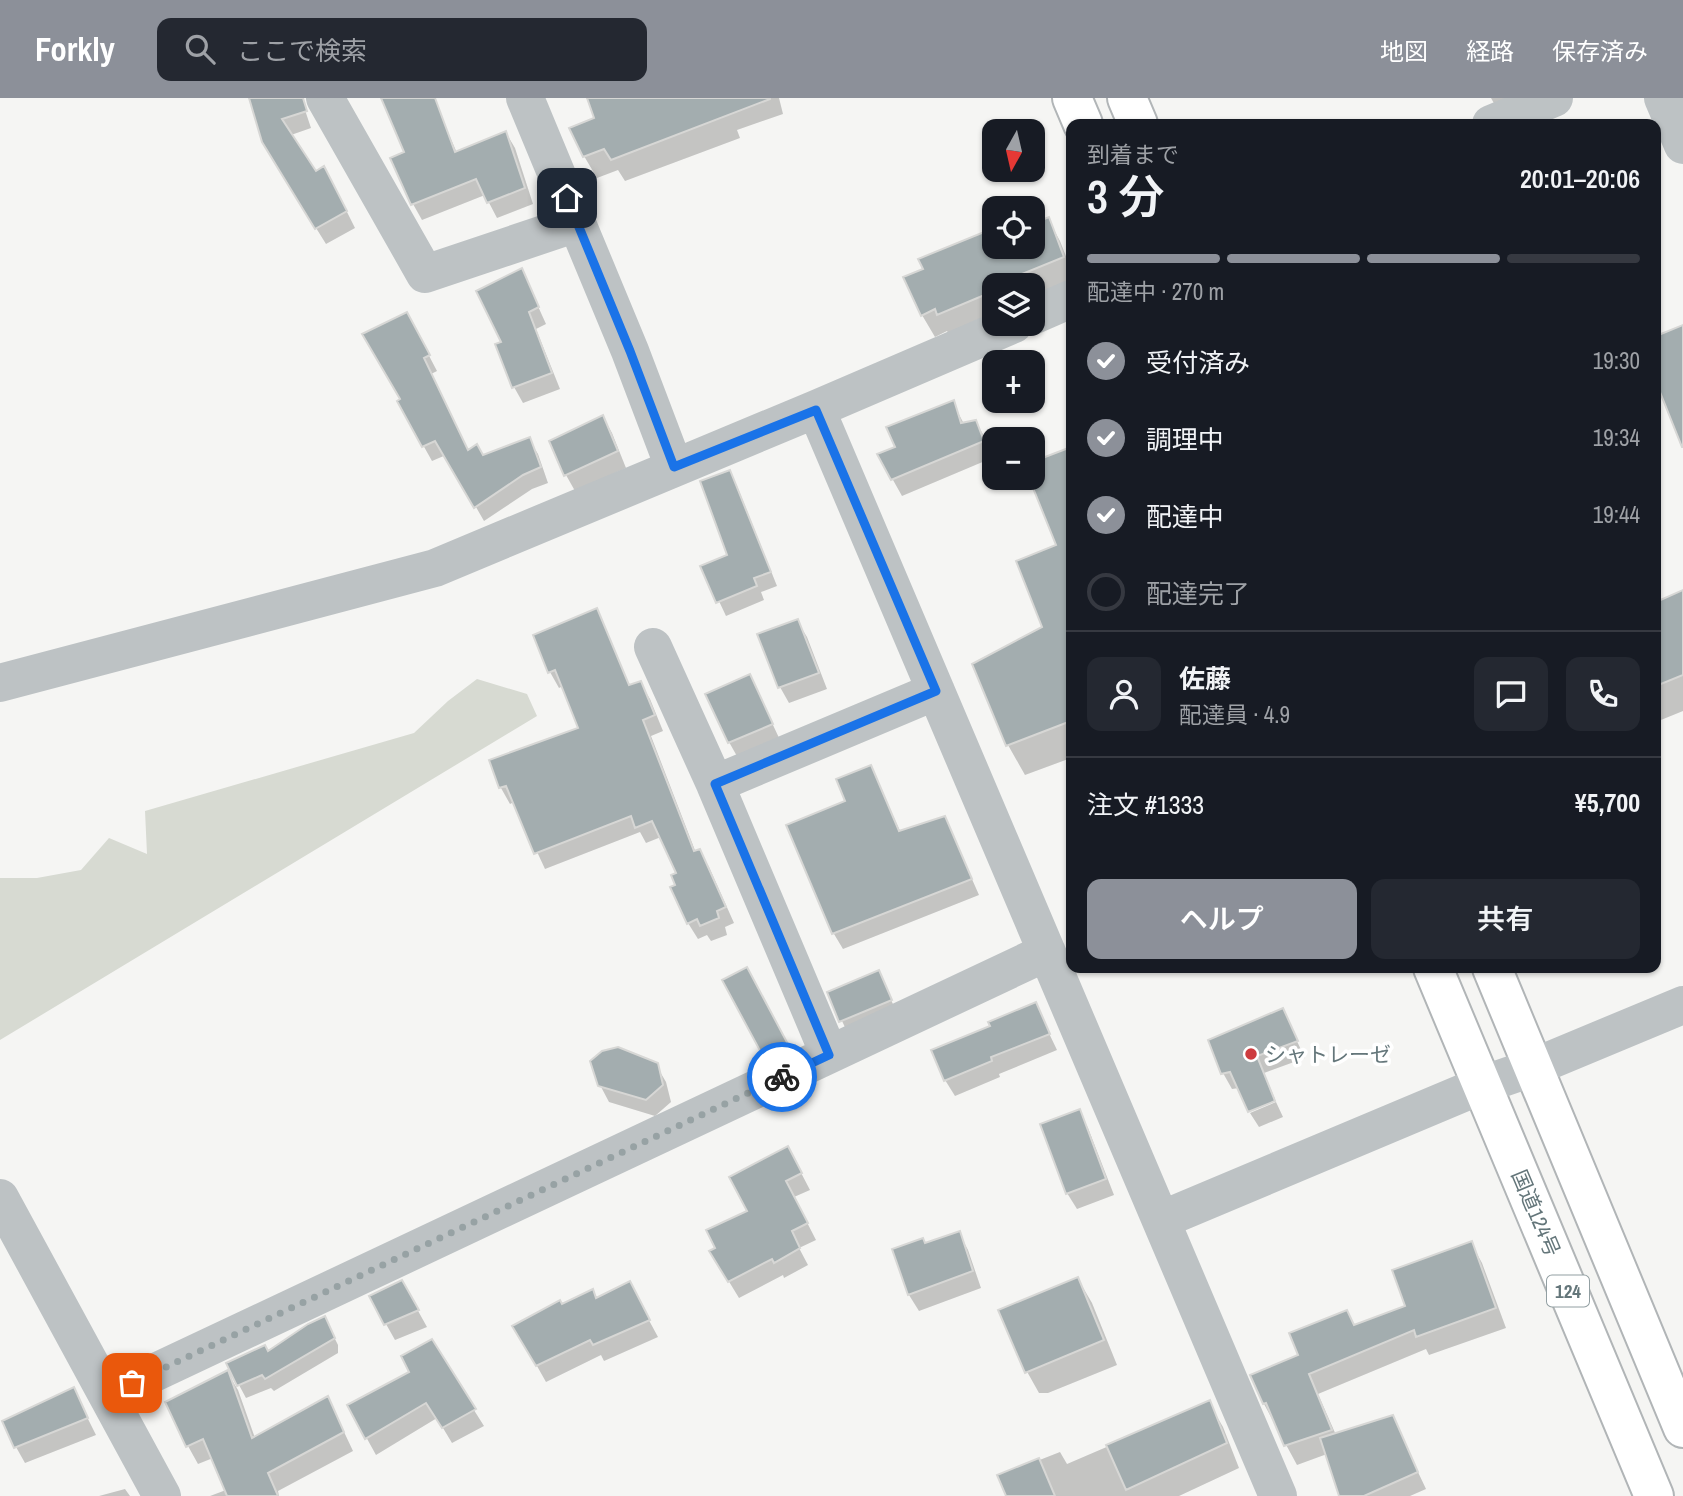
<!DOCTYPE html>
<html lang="ja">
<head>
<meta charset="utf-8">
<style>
	:root { --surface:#171b24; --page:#242831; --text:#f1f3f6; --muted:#9ea1a6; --line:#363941; --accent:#8c9099 }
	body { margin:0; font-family:"Archivo Narrow","Noto Sans JP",sans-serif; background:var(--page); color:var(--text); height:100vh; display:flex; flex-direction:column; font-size:26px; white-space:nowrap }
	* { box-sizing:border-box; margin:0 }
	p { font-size:23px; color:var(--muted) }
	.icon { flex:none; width:38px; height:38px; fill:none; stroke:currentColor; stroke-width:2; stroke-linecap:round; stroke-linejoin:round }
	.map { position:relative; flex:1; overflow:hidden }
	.sheet { position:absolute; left:1066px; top:21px; width:595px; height:854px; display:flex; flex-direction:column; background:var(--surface); border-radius:14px; box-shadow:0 2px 5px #0004 }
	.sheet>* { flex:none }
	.needle { width:46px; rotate:188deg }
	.buttons { position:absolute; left:982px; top:21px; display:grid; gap:14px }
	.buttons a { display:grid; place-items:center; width:63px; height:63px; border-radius:14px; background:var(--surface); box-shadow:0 2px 5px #0004; font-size:35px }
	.pin { position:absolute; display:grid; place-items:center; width:60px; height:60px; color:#fff; margin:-30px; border-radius:14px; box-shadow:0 4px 10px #0006 }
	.courier { position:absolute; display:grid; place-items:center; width:70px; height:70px; margin:-35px; border:5px solid #1a73e8; border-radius:50%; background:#fff; color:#222; box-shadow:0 2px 9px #0007 }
	.headline em { font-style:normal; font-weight:600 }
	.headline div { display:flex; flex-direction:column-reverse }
	.headline { display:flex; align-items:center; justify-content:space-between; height:119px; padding:0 21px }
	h1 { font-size:46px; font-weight:600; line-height:52px }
	.bar { display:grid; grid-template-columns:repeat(4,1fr); gap:10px 7px; align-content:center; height:84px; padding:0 21px }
	.bar i { height:9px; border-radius:5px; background:var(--line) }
	.bar .active { background:var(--accent) }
	.bar p { grid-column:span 4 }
	.line { display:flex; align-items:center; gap:18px; padding:0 21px; border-top:2px solid var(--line) }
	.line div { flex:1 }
	.round { display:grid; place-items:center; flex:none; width:74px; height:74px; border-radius:14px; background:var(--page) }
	ol { padding:0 21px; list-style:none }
	li { display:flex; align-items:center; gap:21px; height:77px }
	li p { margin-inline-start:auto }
	li .icon { padding:7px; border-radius:50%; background:var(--accent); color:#fff; stroke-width:4 }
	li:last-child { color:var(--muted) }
	li i { width:38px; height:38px; border:4px solid var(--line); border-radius:50% }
	.action { display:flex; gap:14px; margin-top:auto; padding:14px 21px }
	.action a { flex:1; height:80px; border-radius:14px; background:var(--accent); color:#fff; font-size:28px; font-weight:600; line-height:80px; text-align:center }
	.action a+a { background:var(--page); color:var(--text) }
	header { display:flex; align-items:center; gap:42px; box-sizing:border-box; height:98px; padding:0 35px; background:var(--accent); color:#fff }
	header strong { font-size:33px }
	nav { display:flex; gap:38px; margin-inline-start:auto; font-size:24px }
	.search { width:490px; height:63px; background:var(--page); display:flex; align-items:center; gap:18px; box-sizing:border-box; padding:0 24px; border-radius:14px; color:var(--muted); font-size:26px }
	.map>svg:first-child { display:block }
	.green { fill:#d7dad2 }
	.shadow { fill:#0003 }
	.building { fill:#a3adaf; stroke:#d7d7d5; stroke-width:2 }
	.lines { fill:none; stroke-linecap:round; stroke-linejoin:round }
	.highway-casing { stroke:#b1b5b7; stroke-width:42 }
	.minor { stroke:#bdc2c4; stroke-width:38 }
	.highway { stroke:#fff; stroke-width:38 }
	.done { stroke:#97a2a4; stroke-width:7; stroke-dasharray:0 12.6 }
	.route { stroke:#1a73e8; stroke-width:9 }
	.poi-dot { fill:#cd3b3e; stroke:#fff; stroke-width:2.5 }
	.labels { text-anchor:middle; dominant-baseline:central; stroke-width:7; stroke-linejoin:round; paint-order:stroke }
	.shield { fill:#fff; stroke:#929fa2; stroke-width:2 }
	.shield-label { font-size:19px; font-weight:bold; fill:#64767a }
	.poi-label { font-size:21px; fill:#64767a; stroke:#fff; text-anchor:start }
	.street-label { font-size:21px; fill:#64767a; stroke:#fff }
</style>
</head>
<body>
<header>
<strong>Forkly</strong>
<div class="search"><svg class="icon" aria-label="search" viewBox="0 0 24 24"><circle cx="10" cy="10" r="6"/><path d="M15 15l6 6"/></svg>ここで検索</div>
<nav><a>地図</a><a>経路</a><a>保存済み</a></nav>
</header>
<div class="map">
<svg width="1683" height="1398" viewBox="0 0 1683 1398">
	<rect width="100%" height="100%" fill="#f5f5f3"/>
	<!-- green -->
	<path class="green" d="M 477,581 L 527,596 L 537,618 L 0,942 L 0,780 L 37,780 L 81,772 L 109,740 L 147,756 L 145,713 L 414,635 L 448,603 Z"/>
	<!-- shadow -->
	<path class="shadow" d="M 252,0 L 301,0 L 311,30 L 291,37 L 315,75 L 333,86 L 355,130 L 326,146 L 275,64 Z
		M 383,0 L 433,0 L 457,55 L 506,35 L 515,50 L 533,106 L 497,120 L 485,97 L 422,122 L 413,106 L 406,55 Z
		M 597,0 L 779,0 L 783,16 L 737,32 L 740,40 L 625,83 L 618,72 L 597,80 L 584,58 L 596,21 Z
		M 1491,0 L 1519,0 L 1496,9 Z
		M 1048,121 L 1060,143 L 1071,171 L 1071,183 L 1032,204 L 1032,187 L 994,187 L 994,220 L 951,239 L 947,233 L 935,239 L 922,217 L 925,172 L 994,132 L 994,149 L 1032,149 Z
		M 522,173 L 546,226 L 536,231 L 560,291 L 523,305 L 514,289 L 504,245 Z
		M 415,231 L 437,273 L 431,276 L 468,353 L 483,359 L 529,342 L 538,356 L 548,385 L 532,391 L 484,423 L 446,357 L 432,363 L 399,304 L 403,302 Z
		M 953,305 L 964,326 L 976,324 L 985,340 L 992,360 L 902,398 L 879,357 L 898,350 Z
		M 603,319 L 612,335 L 626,370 L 575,393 L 566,377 Z
		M 1071,351 L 1071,660 L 1025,677 L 1008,647 L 1044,530 L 1058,448 L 1031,380 Z
		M 729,374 L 737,388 L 777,488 L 761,494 L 764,502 L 726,518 L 703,469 L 729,458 Z
		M 1683,494 L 1683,613 L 1656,624 L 1656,506 Z
		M 596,513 L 605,529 L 630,589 L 640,585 L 650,601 L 663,633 L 651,638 L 696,755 L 699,753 L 709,769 L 734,825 L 725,829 L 727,837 L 711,843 L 707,837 L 698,841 L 688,825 L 678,788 L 678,776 L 661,739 L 646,745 L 640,734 L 545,771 L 514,704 L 510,706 L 501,690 L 491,663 L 580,631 L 563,588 L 559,590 L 550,574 Z
		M 797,523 L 807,539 L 827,591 L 789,605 L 780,589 Z
		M 750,578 L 780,642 L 738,660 L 729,644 Z
		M 870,669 L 901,735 L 945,720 L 979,797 L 843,851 L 834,836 L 789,728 L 847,704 Z
		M 878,874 L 899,919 L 850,940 L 829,895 Z
		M 754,885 L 796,964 L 773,972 L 765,959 Z
		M 1035,906 L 1057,952 L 999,976 L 1000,979 L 955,998 L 945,982 L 992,929 Z
		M 1282,912 L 1305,960 L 1264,975 L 1275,1001 L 1249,1011 L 1239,990 L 1232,991 L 1223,975 Z
		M 656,967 L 666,984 L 671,1004 L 655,1018 L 609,1004 L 600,987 Z
		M 1276,1004 L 1283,1019 L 1259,1029 L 1250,1015 Z
		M 1079,1013 L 1088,1030 L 1114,1097 L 1077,1111 L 1067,1095 Z
		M 797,1067 L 810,1092 L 794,1099 L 816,1142 L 799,1150 L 808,1167 L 784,1180 L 783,1177 L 739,1200 L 711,1154 L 718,1151 L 749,1114 Z
		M 959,1135 L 968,1152 L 981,1190 L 919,1213 L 909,1197 L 894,1152 L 925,1147 Z
		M 1471,1145 L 1482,1165 L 1506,1230 L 1429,1257 L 1426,1251 L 1318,1296 L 1336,1337 L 1392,1319 L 1426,1391 L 1410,1398 L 1341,1398 L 1327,1356 L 1297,1367 L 1264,1306 L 1300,1258 L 1354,1229 L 1408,1209 Z
		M 1078,1181 L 1092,1205 L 1117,1267 L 1048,1295 L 1039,1295 L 1025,1270 Z
		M 402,1184 L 427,1229 L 395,1242 L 386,1226 Z
		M 597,1201 L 638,1202 L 658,1239 L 604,1263 L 601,1257 L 546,1284 L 515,1229 L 562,1209 Z
		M 325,1221 L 338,1247 L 338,1255 L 274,1293 L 271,1290 L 246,1300 L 239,1287 L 268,1255 Z
		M 431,1244 L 484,1328 L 452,1345 L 437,1320 L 376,1357 L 349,1308 L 411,1275 Z
		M 227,1274 L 238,1292 L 255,1340 L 328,1300 L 353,1353 L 278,1393 L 279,1398 L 210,1398 L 226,1392 L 213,1360 L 198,1366 L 188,1348 Z
		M 73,1291 L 96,1337 L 25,1365 L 16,1349 Z
		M 1209,1305 L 1223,1329 L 1239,1370 L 1179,1398 L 1007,1398 L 999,1378 L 1060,1354 L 1067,1366 Z
		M 125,1391 L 130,1398 L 99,1398 Z"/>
	<!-- building -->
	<path class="building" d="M 249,0 L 303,0 L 307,13 L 282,21 L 316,73 L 324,68 L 347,113 L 315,131 L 262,44 Z
		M 381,0 L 435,0 L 455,54 L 506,33 L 525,90 L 487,105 L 476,81 L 411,107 L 390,60 L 404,54 Z
		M 587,0 L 770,0 L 770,1 L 611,62 L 604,51 L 583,59 L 569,30 L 594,20 Z
		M 1049,119 L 1064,159 L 1022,176 L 1024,180 L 1007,187 L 994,187 L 994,193 L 937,217 L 935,211 L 921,218 L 903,179 L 923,171 L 918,161 L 994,130 L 994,149 L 1032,149 L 1032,126 Z
		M 522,170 L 539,209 L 529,214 L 552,275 L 512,290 L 495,246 L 501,244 L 476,193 Z
		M 407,214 L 430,257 L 424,260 L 468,352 L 477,346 L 483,357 L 530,339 L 541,369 L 523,377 L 474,410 L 435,343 L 422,349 L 397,303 L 400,301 L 362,236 Z
		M 1683,227 L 1683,349 L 1682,349 L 1656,284 L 1656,238 Z
		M 954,302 L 961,325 L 976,322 L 984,343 L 891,382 L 877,356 L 895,349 L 886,329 Z
		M 603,317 L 618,353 L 564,378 L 549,343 Z
		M 1071,349 L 1071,623 L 1006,648 L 972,566 L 1042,529 L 1016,463 L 1056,447 L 1029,380 L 1032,380 L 1032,364 Z
		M 730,372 L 771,474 L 754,480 L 757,488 L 716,505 L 700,468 L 727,457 L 700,383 Z
		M 1683,492 L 1683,577 L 1656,588 L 1656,504 Z
		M 597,510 L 629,587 L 641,583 L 655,617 L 643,622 L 694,753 L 700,751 L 726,809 L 717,813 L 719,820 L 700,828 L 697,821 L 687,826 L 670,789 L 675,787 L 671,777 L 676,775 L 652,723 L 635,730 L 631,718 L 534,756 L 506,688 L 499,690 L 489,662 L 578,630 L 555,572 L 548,575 L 533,537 Z
		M 798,521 L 819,575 L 778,590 L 757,536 Z
		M 750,576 L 773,626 L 728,645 L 705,596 Z
		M 871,667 L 899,733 L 945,718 L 972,781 L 832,836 L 786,727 L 845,703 L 836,681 Z
		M 747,869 L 790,950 L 764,960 L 722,882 Z
		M 879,872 L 892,902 L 839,924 L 827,894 Z
		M 1036,904 L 1050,936 L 991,959 L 992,963 L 944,983 L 931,952 L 990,928 L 988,924 Z
		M 1283,910 L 1298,943 L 1257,958 L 1275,1003 L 1248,1014 L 1230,974 L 1221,976 L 1208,942 Z
		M 618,949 L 658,965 L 663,987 L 646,1002 L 598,988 L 590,963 L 602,953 Z
		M 1080,1011 L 1106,1081 L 1066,1096 L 1040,1026 Z
		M 788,1048 L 802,1075 L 786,1083 L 808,1125 L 792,1133 L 800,1150 L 774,1165 L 772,1161 L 728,1184 L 709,1153 L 715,1150 L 706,1132 L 747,1113 L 729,1079 Z
		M 960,1133 L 973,1173 L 908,1197 L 892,1151 L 923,1140 L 925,1145 Z
		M 1472,1143 L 1496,1210 L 1416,1239 L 1414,1232 L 1309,1276 L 1332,1332 L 1284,1348 L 1266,1305 L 1263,1306 L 1250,1277 L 1298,1257 L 1289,1235 L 1347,1212 L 1354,1227 L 1405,1208 L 1392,1172 Z
		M 1078,1179 L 1104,1242 L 1025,1275 L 998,1212 Z
		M 402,1182 L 419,1212 L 384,1227 L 369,1198 Z
		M 630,1183 L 650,1222 L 593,1247 L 590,1242 L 536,1268 L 512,1228 L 560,1202 L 562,1206 L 593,1191 L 596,1200 Z
		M 325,1218 L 335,1240 L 265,1281 L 262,1277 L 237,1288 L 226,1265 L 265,1247 L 268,1253 L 308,1226 Z
		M 432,1241 L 476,1311 L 442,1330 L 426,1305 L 365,1341 L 347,1307 L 409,1274 L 401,1258 Z
		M 228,1272 L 252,1340 L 328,1298 L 344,1334 L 268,1375 L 278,1398 L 227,1398 L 203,1341 L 186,1349 L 165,1304 Z
		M 74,1289 L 88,1320 L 14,1350 L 2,1323 Z
		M 1210,1302 L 1227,1345 L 1126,1392 L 1106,1347 Z
		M 1393,1317 L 1418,1374 L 1364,1398 L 1339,1398 L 1320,1340 Z
		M 1039,1360 L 1055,1398 L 1006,1398 L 997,1377 Z"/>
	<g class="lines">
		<defs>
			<path id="highway" d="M 1072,0 L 1083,26
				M 1127,0 L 1138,26
				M 1433,870 L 1654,1398
				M 1492,870 L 1683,1330"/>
		</defs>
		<!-- highway casing -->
		<use href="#highway" class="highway-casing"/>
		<!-- minor -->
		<path class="minor" d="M 325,0 L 425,176 L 577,125
			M 525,0 L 630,253 L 674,369
			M 1663,0 L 1683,47
			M 1491,26 L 1554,0
			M 1032,218 L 1071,201
			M 816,311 L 1278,1398
			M 653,549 L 715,686 L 829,956
			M 0,585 L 435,470 L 816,311 L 1014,226
			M 715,686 L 936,593
			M 0,1100 L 162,1398
			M 1161,1122 L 1482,987 L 1534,969 L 1683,907
			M 107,1297 L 1047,854"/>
		<!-- highway -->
		<use href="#highway" class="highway"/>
	</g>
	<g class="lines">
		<!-- done -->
		<path class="done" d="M 132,1285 L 782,979"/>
		<!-- route -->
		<path class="route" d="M 567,100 L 630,253 L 674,369 L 816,312 L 936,593 L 715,686 L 829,957 L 782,979"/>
	</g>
	<!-- markers -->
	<circle class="poi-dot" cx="1251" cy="956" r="7"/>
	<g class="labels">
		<!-- shield labels -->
		<rect class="shield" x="1547" y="1177.5" width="42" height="31" rx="5"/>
		<g class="shield-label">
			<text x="1568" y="1193">124</text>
		</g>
		<!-- poi labels -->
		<g class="poi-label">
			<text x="1265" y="956">シャトレーゼ</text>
		</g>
		<!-- street labels -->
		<g class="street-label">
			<text transform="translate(1536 1115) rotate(67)">国道124号</text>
		</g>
	</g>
</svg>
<div class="buttons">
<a><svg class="needle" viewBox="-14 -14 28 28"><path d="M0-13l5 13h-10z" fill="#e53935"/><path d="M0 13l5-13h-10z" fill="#9ea1a6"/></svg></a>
<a><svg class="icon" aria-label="locate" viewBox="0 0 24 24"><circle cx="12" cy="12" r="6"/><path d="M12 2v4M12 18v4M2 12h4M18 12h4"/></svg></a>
<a><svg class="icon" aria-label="layers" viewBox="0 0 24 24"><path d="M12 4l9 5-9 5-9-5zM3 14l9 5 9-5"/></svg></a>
<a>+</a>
<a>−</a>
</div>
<div class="pin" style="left:132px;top:1285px;background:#ea580c"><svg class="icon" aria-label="bag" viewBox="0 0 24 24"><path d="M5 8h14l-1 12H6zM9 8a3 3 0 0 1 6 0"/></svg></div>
<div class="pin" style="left:567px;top:100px;background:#1f2937"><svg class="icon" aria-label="home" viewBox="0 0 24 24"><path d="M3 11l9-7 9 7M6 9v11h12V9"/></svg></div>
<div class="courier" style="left:782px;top:979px"><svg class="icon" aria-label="bike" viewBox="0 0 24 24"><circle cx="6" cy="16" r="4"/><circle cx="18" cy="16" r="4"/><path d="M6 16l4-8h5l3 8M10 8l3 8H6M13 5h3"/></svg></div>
<section class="sheet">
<div class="headline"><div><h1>3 分</h1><p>到着まで</p></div><em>20:01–20:06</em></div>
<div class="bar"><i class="active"></i><i class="active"></i><i class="active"></i><i></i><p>配達中 · 270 m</p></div>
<ol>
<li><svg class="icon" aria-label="check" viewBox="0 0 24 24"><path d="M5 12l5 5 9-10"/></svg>受付済み<p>19:30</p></li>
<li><svg class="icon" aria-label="check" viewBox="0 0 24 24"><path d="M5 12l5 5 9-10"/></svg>調理中<p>19:34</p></li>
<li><svg class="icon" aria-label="check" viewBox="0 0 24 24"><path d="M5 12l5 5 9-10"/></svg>配達中<p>19:44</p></li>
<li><i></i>配達完了</li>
</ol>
<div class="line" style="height:126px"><a class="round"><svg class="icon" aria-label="person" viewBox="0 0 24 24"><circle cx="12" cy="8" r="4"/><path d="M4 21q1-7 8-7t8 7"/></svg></a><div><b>佐藤</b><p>配達員 · 4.9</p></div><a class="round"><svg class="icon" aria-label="chat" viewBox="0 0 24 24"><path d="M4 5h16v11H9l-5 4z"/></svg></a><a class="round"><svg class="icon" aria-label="phone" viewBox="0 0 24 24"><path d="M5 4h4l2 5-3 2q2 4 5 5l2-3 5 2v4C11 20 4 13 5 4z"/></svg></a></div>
<div class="line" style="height:91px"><div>注文 #1333</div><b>¥5,700</b></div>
<div class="action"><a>ヘルプ</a><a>共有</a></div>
</section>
</div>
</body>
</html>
